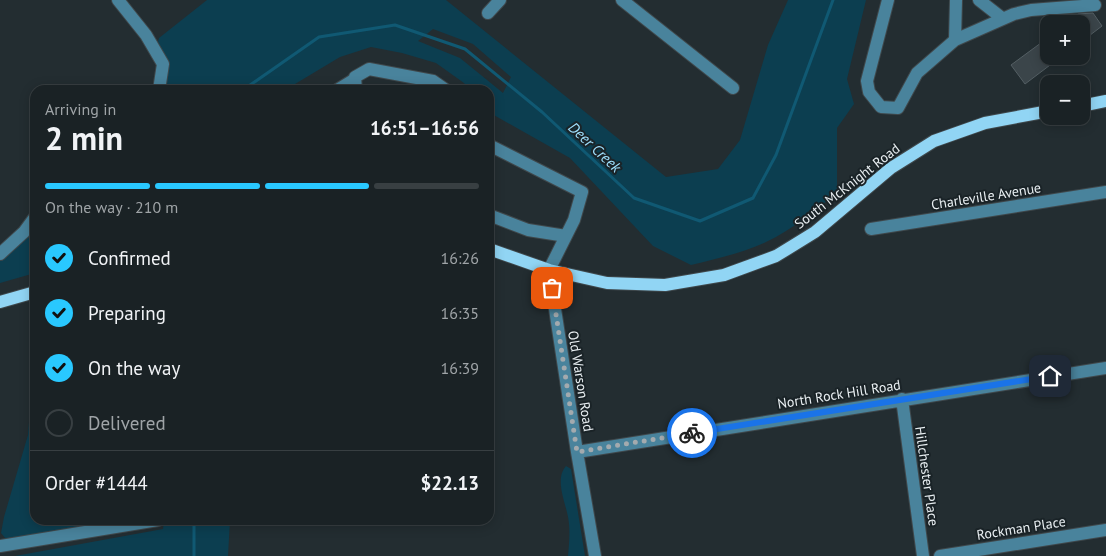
<!DOCTYPE html>
<html lang="en">
<head>
<meta charset="utf-8">
<style>
	:root { --surface:#1a2225; --page:#232a2d; --text:#f1f3f6; --muted:#9fa4a7; --line:#383f42; --accent:#29c8ff }
	body { margin:0; font-family:"PT Sans",sans-serif; background:var(--page); color:var(--text); height:100vh; display:flex; flex-direction:column; font-size:19px; white-space:nowrap }
	* { box-sizing:border-box; margin:0 }
	p { font-size:16px; color:var(--muted) }
	.icon { flex:none; width:28px; height:28px; fill:none; stroke:currentColor; stroke-width:2; stroke-linecap:round; stroke-linejoin:round }
	.map { position:relative; flex:1; overflow:hidden }
	.side { position:absolute; left:30px; top:85px; width:464px; height:440px; display:flex; flex-direction:column; background:var(--surface); border-radius:15px; box-shadow:0 2px 12px #0003,0 0 0 1px var(--line) }
	.side>* { flex:none }
	.tools { position:absolute; left:1040px; top:15px; display:grid; gap:10px }
	.tools a { display:grid; place-items:center; width:50px; height:50px; border-radius:10px; background:var(--surface); box-shadow:0 2px 12px #0003,0 0 0 1px var(--line); font-size:25px }
	.pin { position:absolute; display:grid; place-items:center; width:42px; height:42px; color:#fff; margin:-21px; border-radius:10px; box-shadow:0 2px 8px #0006 }
	.courier { position:absolute; display:grid; place-items:center; width:50px; height:50px; margin:-25px; border:4px solid #1a73e8; border-radius:50%; background:#fff; color:#222; box-shadow:0 1px 6px #0007 }
	.overview em { font-style:normal; font-weight:700 }
	.overview div { display:flex; flex-direction:column-reverse }
	.overview { display:flex; align-items:center; justify-content:space-between; height:85px; padding:0 15px }
	h1 { font-size:32px; font-weight:700; line-height:38px }
	.bar { display:grid; grid-template-columns:repeat(4,1fr); gap:8px 5px; align-content:center; height:60px; padding:0 15px }
	.bar i { height:6px; border-radius:4px; background:var(--line) }
	.bar .selected { background:var(--accent) }
	.bar p { grid-column:span 4 }
	.line { display:flex; align-items:center; gap:12px; padding:0 15px; border-top:1px solid var(--line) }
	.line div { flex:1 }
	ol { padding:0 15px; list-style:none }
	li { display:flex; align-items:center; gap:15px; height:55px }
	li p { margin-inline-start:auto }
	li .icon { padding:5px; border-radius:50%; background:var(--accent); color:#111; stroke-width:4 }
	li:last-child { color:var(--muted) }
	li i { width:28px; height:28px; border:2px solid var(--line); border-radius:50% }
	.map>svg:first-child { display:block }
	.green { fill:#0c3e50; fill-rule:evenodd }
	.lines { fill:none; stroke-linecap:round; stroke-linejoin:round }
	.stream { stroke:#105973; stroke-width:3 }
	.building { fill:#3b454a; stroke:#545f64 }
	.minor-casing { stroke:#3f484c; stroke-width:14 }
	.major-casing { stroke:#3f484c; stroke-width:14 }
	.minor { stroke:#49839c; stroke-width:12 }
	.major { stroke:#91d5f4; stroke-width:12 }
	.done { stroke:#a3aaae; stroke-width:5; stroke-dasharray:0 9 }
	.route { stroke:#1a73e8; stroke-width:6 }
	.labels { text-anchor:middle; dominant-baseline:central; stroke-width:4; stroke-linejoin:round; paint-order:stroke }
	.street-label { font-size:14px; fill:#e8eef1; stroke:#1a2327 }
	.water-label { font-size:15px; font-style:italic; fill:#9ddefb; stroke:#1a2327 }
</style>
</head>
<body>
<div class="map">
<svg width="1106" height="556" viewBox="0 0 1106 556">
	<rect width="100%" height="100%" fill="#232d31"/>
	<!-- green -->
	<path class="green" d="M 207,0 L 446,0 L 666,177 L 718,169 L 740,140 L 768,45 L 788,0 L 866,0 L 847,79 L 854,104 L 837,128 L 837,193 C 814,211 792,230 766,242 C 742,253 716,259 691,265 L 653,246 L 570,158 L 492,114 L 489,110 L 489,90 L 470,90 L 464,83 L 436,63 L 402,53 L 371,47 L 340,57 L 285,90 L 163,90 L 164,56 L 158,42 L 159,38 ZM 433,29 L 473,44 L 511,77 L 503,93 L 460,58 L 418,41 Z
		M 35,222 L 35,273 L 0,283 L 0,260 Z
		M 35,313 L 35,520 L 115,520 L 6,539 L 1,533 L 4,517 L 28,435 L 31,396 L 29,315 Z
		M 566,466 L 571,469 L 585,556 L 568,556 C 569,545 570,534 569,524 C 568,506 553,481 566,466 Z
		M 164,520 L 230,520 L 228,556 L 15,556 L 163,529 Z"/>
	<g class="lines">
		<!-- stream -->
		<path class="stream" d="M 243,90 L 319,37 L 395,25 L 465,49 L 542,112 L 634,198 L 700,221 L 753,198 L 776,155 L 833,0
			M 194,520 L 194,556"/>
	</g>
	<!-- building -->
	<path class="building" d="M 1093,13 L 1102,26 L 1081,42 L 1081,24 L 1066,24 L 1078,14 Z
		M 1049,37 L 1049,56 L 1062,56 L 1025,84 L 1011,65 Z"/>
	<g class="lines">
		<defs>
			<path id="minor" d="M 118,0 L 146,35 L 163,64 L 159,90
				M 622,0 L 733,88
				M 888,0 L 867,81 L 869,92 L 881,107 L 898,108 L 917,73 L 955,40 L 1014,14 L 1031,10 L 1095,5
				M 979,0 L 1002,18
				M 488,13 L 500,0
				M 955,40 L 956,0
				M 337,90 L 355,79
				M 356,90 L 355,77 L 369,69 L 433,81 L 446,90
				M 489,145 L 582,192 L 574,220 L 549,270 L 577,452 L 595,556
				M 489,215 L 528,230 L 566,236
				M 871,229 L 1106,192
				M 0,254 L 24,232 L 35,217
				M 902,399 L 923,556
				M 577,452 L 1106,368
				M 0,546 L 158,520
				M 940,556 L 1106,530"/>
			<path id="major" d="M 1081,106 L 1106,101
				M 489,249 L 549,270 L 607,283 L 665,285 L 724,275 L 776,256 L 815,232 L 891,168 L 934,141 L 985,123 L 1049,111
				M 0,302 L 35,292"/>
		</defs>
		<!-- minor casing -->
		<use href="#minor" class="minor-casing"/>
		<!-- major casing -->
		<use href="#major" class="major-casing"/>
		<!-- minor -->
		<use href="#minor" class="minor"/>
		<!-- major -->
		<use href="#major" class="major"/>
	</g>
	<g class="lines">
		<!-- done -->
		<path class="done" d="M 552,288 L 577,452 L 692,433"/>
		<!-- route -->
		<path class="route" d="M 692,433 L 1050,376"/>
	</g>
	<g class="labels">
		<!-- street labels -->
		<g class="street-label">
			<text transform="translate(847 186) rotate(-38)">South McKnight Road</text>
			<text transform="translate(986 196) rotate(-9)">Charleville Avenue</text>
			<text transform="translate(581 381) rotate(81)">Old Warson Road</text>
			<text transform="translate(839 394) rotate(-9)">North Rock Hill Road</text>
			<text transform="translate(927 476) rotate(82)">Hillchester Place</text>
			<text transform="translate(1021 528) rotate(-9)">Rockman Place</text>
		</g>
		<!-- water labels -->
		<g class="water-label">
			<text transform="translate(595 147) rotate(43)">Deer Creek</text>
		</g>
	</g>
</svg>
<div class="tools">
<a>+</a>
<a>−</a>
</div>
<div class="pin" style="left:552px;top:288px;background:#ea580c"><svg class="icon" aria-label="bag" viewBox="0 0 24 24"><path d="M5 8h14l-1 12H6zM9 8a3 3 0 0 1 6 0"/></svg></div>
<div class="pin" style="left:1050px;top:376px;background:#1f2937"><svg class="icon" aria-label="home" viewBox="0 0 24 24"><path d="M3 11l9-7 9 7M6 9v11h12V9"/></svg></div>
<div class="courier" style="left:692px;top:433px"><svg class="icon" aria-label="bike" viewBox="0 0 24 24"><circle cx="6" cy="16" r="4"/><circle cx="18" cy="16" r="4"/><path d="M6 16l4-8h5l3 8M10 8l3 8H6M13 5h3"/></svg></div>
<section class="side">
<div class="overview"><div><h1>2 min</h1><p>Arriving in</p></div><em>16:51–16:56</em></div>
<div class="bar"><i class="selected"></i><i class="selected"></i><i class="selected"></i><i></i><p>On the way · 210 m</p></div>
<ol>
<li><svg class="icon" aria-label="check" viewBox="0 0 24 24"><path d="M5 12l5 5 9-10"/></svg>Confirmed<p>16:26</p></li>
<li><svg class="icon" aria-label="check" viewBox="0 0 24 24"><path d="M5 12l5 5 9-10"/></svg>Preparing<p>16:35</p></li>
<li><svg class="icon" aria-label="check" viewBox="0 0 24 24"><path d="M5 12l5 5 9-10"/></svg>On the way<p>16:39</p></li>
<li><i></i>Delivered</li>
</ol>
<div class="line" style="height:65px"><div>Order #1444</div><b>$22.13</b></div>
</section>
</div>
</body>
</html>
